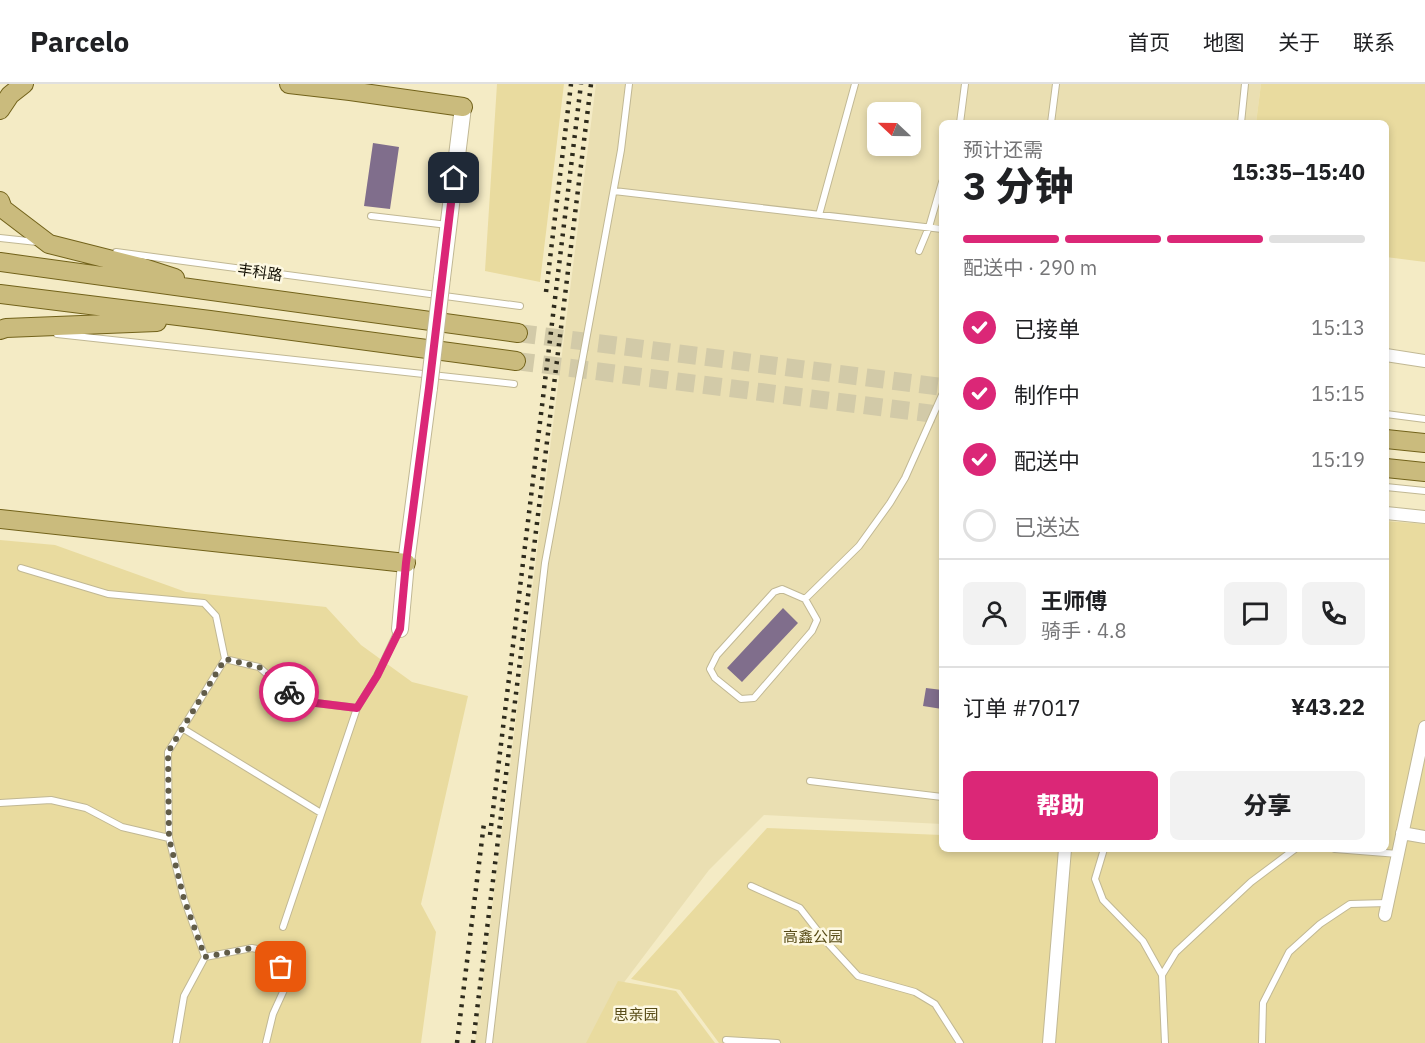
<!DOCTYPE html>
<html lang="zh">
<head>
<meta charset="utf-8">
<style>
	:root { --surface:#fff; --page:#f2f2f2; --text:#202124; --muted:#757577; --line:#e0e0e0; --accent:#db2777 }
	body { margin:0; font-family:"IBM Plex Sans","Noto Sans SC",sans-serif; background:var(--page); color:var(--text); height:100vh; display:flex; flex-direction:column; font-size:22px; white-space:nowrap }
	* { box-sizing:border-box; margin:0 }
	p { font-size:20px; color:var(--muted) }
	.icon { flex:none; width:33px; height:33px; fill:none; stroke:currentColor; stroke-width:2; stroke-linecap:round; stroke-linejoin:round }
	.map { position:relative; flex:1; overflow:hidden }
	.details { position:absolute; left:939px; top:36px; width:450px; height:732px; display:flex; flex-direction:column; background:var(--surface); border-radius:9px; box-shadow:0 3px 9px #0003 }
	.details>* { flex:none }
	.needle { width:39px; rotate:292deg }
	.buttons { position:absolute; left:867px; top:18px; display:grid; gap:12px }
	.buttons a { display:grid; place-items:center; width:54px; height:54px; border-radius:9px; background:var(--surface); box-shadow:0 3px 9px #0003; font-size:30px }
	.pin { position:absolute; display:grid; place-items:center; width:51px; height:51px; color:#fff; margin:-26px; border-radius:12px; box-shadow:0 3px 9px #0006 }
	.courier { position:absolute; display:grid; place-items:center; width:60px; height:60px; margin:-30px; border:4px solid #db2777; border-radius:50%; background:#fff; color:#222; box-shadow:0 2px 8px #0007 }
	.headline em { font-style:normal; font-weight:800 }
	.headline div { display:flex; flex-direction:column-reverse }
	.headline { display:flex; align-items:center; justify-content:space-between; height:102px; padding:0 24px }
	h1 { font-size:39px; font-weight:800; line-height:45px }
	.bar { display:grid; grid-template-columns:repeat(4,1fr); gap:9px 6px; align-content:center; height:72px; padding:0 24px }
	.bar i { height:8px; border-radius:4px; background:var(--line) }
	.bar .active { background:var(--accent) }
	.bar p { grid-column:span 4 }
	.line { display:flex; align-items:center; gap:15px; padding:0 24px; border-top:2px solid var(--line) }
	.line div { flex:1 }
	.round { display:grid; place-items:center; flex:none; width:63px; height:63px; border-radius:9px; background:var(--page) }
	ol { padding:0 24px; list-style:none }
	li { display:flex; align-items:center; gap:18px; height:66px }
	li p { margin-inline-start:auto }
	li .icon { padding:6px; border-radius:50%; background:var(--accent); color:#fff; stroke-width:4 }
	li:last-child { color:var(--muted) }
	li i { width:33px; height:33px; border:3px solid var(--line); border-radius:50% }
	.button { display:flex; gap:12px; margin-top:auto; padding:12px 24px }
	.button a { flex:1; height:69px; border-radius:9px; background:var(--accent); color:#fff; font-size:24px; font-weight:800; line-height:69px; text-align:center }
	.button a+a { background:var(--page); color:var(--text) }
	header { display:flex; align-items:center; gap:36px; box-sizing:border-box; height:84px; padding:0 30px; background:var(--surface); border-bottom:2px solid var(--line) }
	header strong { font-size:28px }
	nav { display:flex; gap:33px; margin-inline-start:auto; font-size:21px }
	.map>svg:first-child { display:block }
	.built { fill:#eadfb2; fill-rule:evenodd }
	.green { fill:#e9db9f }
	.building { fill:#806e8c }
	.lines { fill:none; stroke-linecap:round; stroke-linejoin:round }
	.primary-tunnel { stroke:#d2caa8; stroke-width:18; stroke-dasharray:18 9; stroke-linecap:butt }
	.lane-casing { stroke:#c1b894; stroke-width:8 }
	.street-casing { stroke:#c1b894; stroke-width:14 }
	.secondary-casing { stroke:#c1b894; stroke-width:18 }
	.primary-casing { stroke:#72621a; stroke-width:20 }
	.lane { stroke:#fff; stroke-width:6 }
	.street { stroke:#fff; stroke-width:12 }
	.secondary { stroke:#fff; stroke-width:16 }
	.primary { stroke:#cabb7d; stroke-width:18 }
	.rail { stroke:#2e2b1c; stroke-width:4.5; stroke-dasharray:3 6; stroke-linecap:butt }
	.secondary-bridge-casing { stroke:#c1b894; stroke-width:18; stroke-linecap:butt }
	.secondary-bridge { stroke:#fff; stroke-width:16 }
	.done { stroke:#615c48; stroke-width:6; stroke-dasharray:0 10.8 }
	.route { stroke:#db2777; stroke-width:8 }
	.labels { text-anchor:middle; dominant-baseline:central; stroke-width:5; stroke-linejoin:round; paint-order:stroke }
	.street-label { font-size:15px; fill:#120f04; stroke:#fdf8e2 }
	.park-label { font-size:15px; fill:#574b17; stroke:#fdf8e2 }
</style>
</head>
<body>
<header>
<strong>Parcelo</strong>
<nav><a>首页</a><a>地图</a><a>关于</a><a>联系</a></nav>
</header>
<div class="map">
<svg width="1425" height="959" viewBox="0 0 1425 959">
	<rect width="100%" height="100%" fill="#f4ebc5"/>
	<!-- built -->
	<path class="built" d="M 596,0 L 1261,0 L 1256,39 L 942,39 L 942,740 L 764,731 L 709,786 L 625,897 L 594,959 L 475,959 ZM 878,28 L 910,28 L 910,62 L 878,62 Z"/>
	<!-- green -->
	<path class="green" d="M 497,0 L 564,0 L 540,198 L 485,187 Z
		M 1261,0 L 1425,0 L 1425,178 L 1386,173 L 1386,39 L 1256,39 Z
		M 1386,437 L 1425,440 L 1425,959 L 719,959 L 680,906 L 631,895 L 767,744 L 942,751 L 942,765 L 1386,765 Z
		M 0,456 L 55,461 L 186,508 L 326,523 L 361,561 L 412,598 L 468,612 L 421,820 L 436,848 L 421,959 L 0,959 Z
		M 618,897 L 676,907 L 715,959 L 586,959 Z"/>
	<!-- building -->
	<path class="building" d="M 373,59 L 399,63 L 390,125 L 364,122 Z
		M 783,524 L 798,539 L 742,598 L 727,584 Z
		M 926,604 L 942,606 L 942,625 L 923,622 Z"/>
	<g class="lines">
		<!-- primary-tunnel -->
		<path class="primary-tunnel" d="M 518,249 L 942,303
			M 516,277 L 942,331"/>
		<defs>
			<path id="lane" d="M 960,39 L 965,0
				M 1051,39 L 1056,0
				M 1241,39 L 1245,0
				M 614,107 L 942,145
				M 819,131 L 855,0
				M 371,132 L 448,141
				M 0,154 L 37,158
				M 919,167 L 929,143 L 942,98
				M 116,168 L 520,222
				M 57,250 L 514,300
				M 1386,330 L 1425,335
				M 1386,403 L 1425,407
				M 21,484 L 108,510 L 204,519 L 216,532 L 225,575 L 168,668 L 169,754 L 184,815 L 205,873
				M 782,505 L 805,515 L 817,536 L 812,547 L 754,614 L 741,615 L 715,594 L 710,585 L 717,571 L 774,508 Z
				M 805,515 L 859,462 L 890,419 L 905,394 L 942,311
				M 225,575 L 259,583 L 287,608 L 316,619 L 357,624
				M 182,644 L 321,729
				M 810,697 L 942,713
				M 0,719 L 51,716 L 86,724 L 122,743 L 169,754
				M 1104,765 L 1095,795 L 1103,816 L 1143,857 L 1162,891 L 1165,959
				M 1335,765 L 1398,770
				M 751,802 L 800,824 L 824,855 L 858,892 L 915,908 L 935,920 L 960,959
				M 283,843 L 357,624 L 377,592 L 399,545
				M 1162,891 L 1176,868 L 1251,798 L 1295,765
				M 726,956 L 777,959
				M 176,959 L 184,912 L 205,873 L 252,864 L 275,869 L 288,897 L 273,930 L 266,959
				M 489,959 L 545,479 L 621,66 L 629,0
				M 1262,959 L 1263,919 L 1289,868 L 1320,840 L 1350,820 L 1387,819"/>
			<path id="street" d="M 1386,271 L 1425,277
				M 1386,429 L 1425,433
				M 1402,749 L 1425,753
				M 1385,831 L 1425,643
				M 1049,959 L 1065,765"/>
			<path id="secondary" d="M 442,194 L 463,23
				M 400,545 L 406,479 L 429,304"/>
			<path id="primary" d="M 289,0 L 350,7 L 463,23
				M 0,26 L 10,11 L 24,0
				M 0,117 L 3,125 L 49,160 L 144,184 L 175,194
				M 0,178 L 518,249
				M 0,210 L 210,236 L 516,277
				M 0,246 L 6,244 L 157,238
				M 1386,355 L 1425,359
				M 1386,384 L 1425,388
				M 0,435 L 406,479"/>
		</defs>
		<!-- lane casing -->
		<use href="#lane" class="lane-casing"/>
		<!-- street casing -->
		<use href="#street" class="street-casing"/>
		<!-- secondary casing -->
		<use href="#secondary" class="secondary-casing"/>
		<!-- primary casing -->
		<use href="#primary" class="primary-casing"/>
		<!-- lane -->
		<use href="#lane" class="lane"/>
		<!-- street -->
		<use href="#street" class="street"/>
		<!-- secondary -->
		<use href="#secondary" class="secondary"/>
		<!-- primary -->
		<use href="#primary" class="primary"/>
		<!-- rail -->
		<path class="rail" d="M 546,208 L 571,0
			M 490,751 L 581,0
			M 457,959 L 484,739
			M 473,959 L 591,0"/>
		<defs>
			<path id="secondary-bridge" d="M 429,304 L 442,194"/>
		</defs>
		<!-- secondary-bridge casing -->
		<use href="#secondary-bridge" class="secondary-bridge-casing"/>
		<!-- secondary-bridge -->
		<use href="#secondary-bridge" class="secondary-bridge"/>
	</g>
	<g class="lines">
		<!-- done -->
		<path class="done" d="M 281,883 L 275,868 L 252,864 L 205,873 L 184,815 L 169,754 L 168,668 L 225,575 L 259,583 L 289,608"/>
		<!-- route -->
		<path class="route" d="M 289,608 L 316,619 L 357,624 L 377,592 L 400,545 L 406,479 L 429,304 L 454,94"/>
	</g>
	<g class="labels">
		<!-- street labels -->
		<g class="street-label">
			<text transform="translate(260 188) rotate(8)">丰科路</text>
		</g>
		<!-- park labels -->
		<g class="park-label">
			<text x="813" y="852">高鑫公园</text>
			<text x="636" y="930">思亲园</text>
		</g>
	</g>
</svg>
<div class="buttons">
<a><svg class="needle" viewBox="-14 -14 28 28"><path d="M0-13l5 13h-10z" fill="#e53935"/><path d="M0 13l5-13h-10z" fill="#757577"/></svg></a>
</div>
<div class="pin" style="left:281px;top:883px;background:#ea580c"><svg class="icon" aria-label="bag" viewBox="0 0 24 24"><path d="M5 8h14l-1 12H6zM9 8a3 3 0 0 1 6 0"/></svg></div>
<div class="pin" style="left:454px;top:94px;background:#1f2937"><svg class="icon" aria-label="home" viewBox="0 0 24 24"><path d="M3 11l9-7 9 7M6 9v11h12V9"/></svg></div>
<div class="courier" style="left:289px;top:608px"><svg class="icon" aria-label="bike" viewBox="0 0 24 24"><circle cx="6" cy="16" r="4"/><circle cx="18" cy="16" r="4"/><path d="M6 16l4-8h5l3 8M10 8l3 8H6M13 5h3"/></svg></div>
<section class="details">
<div class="headline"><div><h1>3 分钟</h1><p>预计还需</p></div><em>15:35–15:40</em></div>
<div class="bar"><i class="active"></i><i class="active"></i><i class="active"></i><i></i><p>配送中 · 290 m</p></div>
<ol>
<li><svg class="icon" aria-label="check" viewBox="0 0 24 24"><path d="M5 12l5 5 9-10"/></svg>已接单<p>15:13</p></li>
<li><svg class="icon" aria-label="check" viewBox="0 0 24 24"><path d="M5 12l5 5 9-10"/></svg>制作中<p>15:15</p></li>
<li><svg class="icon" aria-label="check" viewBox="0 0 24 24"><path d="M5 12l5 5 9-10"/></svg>配送中<p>15:19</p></li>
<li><i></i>已送达</li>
</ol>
<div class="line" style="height:108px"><a class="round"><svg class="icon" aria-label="person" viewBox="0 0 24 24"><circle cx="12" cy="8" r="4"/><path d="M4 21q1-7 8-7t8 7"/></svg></a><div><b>王师傅</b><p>骑手 · 4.8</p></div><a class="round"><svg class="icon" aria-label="chat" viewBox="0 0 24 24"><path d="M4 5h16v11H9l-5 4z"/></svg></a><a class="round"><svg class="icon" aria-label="phone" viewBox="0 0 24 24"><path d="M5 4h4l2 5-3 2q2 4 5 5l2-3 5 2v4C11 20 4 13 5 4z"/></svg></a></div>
<div class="line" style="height:78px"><div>订单 #7017</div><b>¥43.22</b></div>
<div class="button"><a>帮助</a><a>分享</a></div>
</section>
</div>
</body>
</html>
